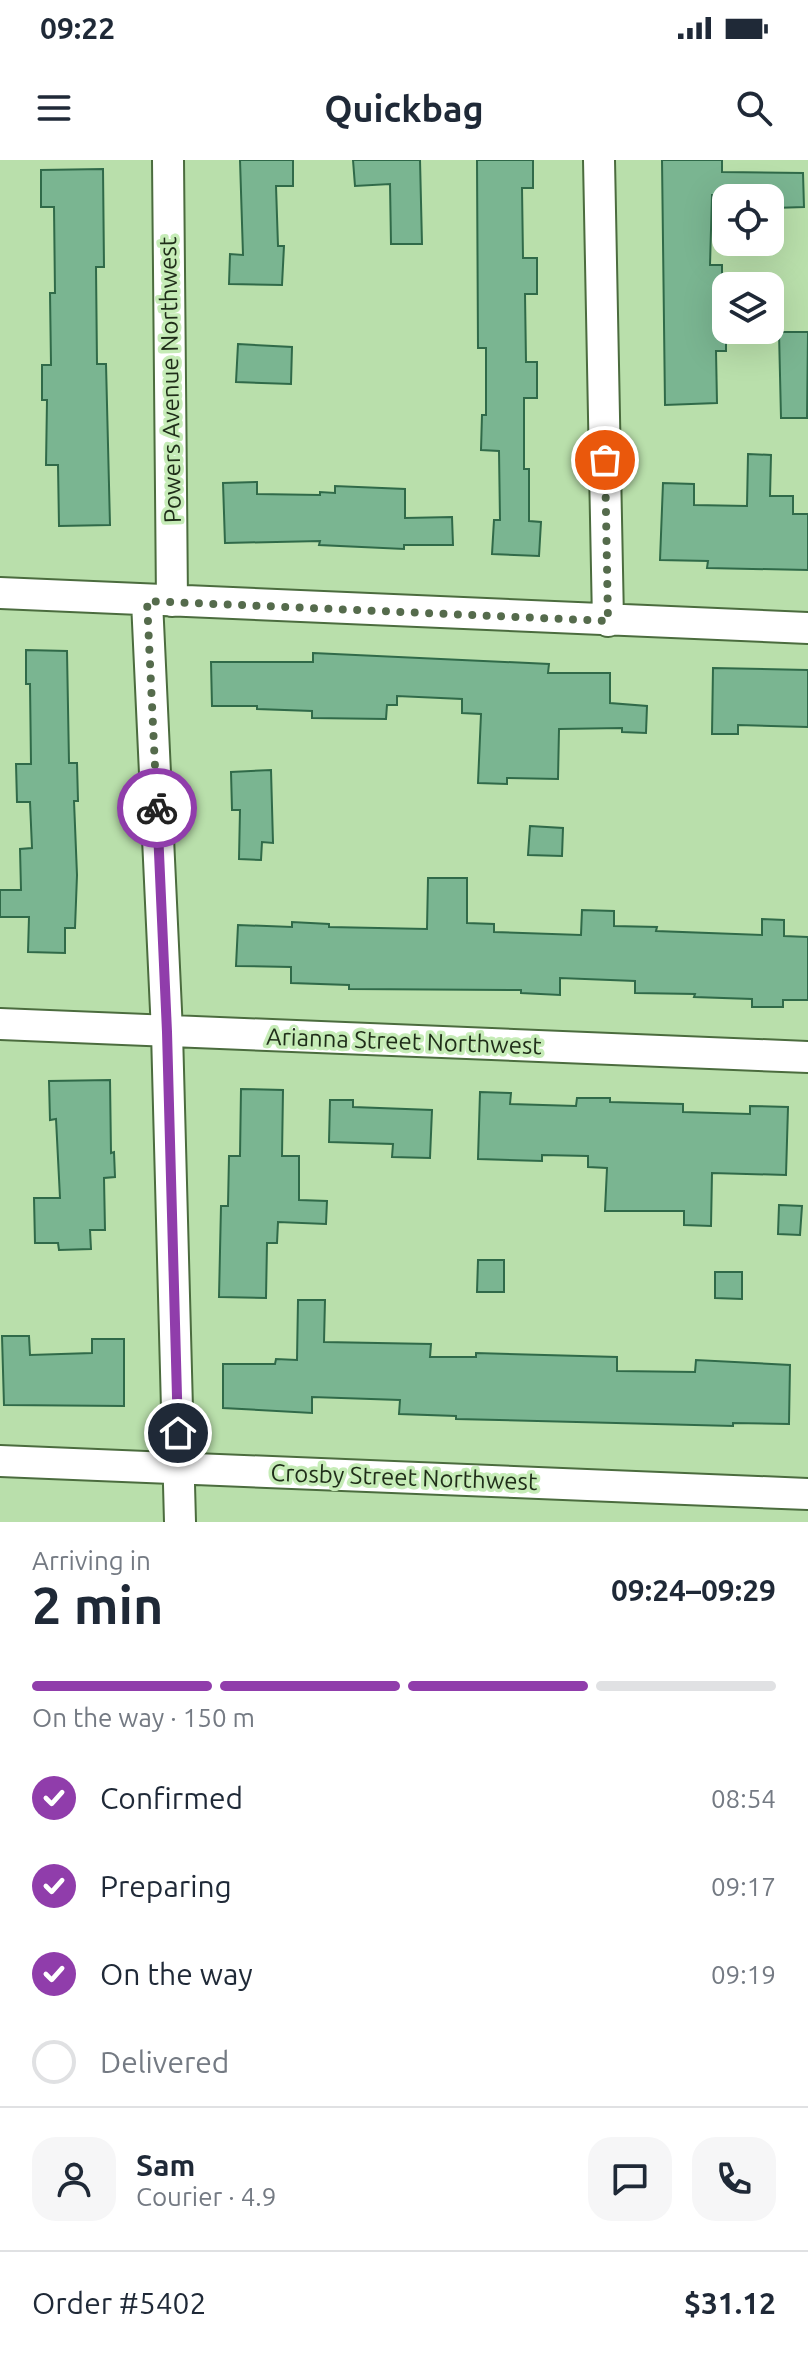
<!DOCTYPE html>
<html lang="en">
<head>
<meta charset="utf-8">
<style>
	:root { --surface:#fff; --page:#f6f6f7; --text:#1f2937; --muted:#747a83; --line:#e0e1e3; --accent:#903dab }
	body { margin:0; font-family:Ubuntu,sans-serif; background:var(--page); color:var(--text); height:100vh; display:flex; flex-direction:column; font-size:30px; white-space:nowrap }
	* { box-sizing:border-box; margin:0 }
	p { font-size:26px; color:var(--muted) }
	.icon { flex:none; width:44px; height:44px; fill:none; stroke:currentColor; stroke-width:2; stroke-linecap:round; stroke-linejoin:round }
	.map { position:relative; height:1362px; overflow:hidden }
	.sheet { display:flex; flex-direction:column; background:var(--surface); flex:1 }
	.sheet>* { flex:none }
	.tools { position:absolute; left:712px; top:24px; display:grid; gap:16px }
	.tools a { display:grid; place-items:center; width:72px; height:72px; border-radius:16px; background:var(--surface); box-shadow:0 8px 32px #0002; font-size:40px }
	.pin { position:absolute; display:grid; place-items:center; width:68px; height:68px; color:#fff; margin:-34px; border:4px solid #fff; border-radius:50%; box-shadow:0 2px 8px #0007 }
	.courier { position:absolute; display:grid; place-items:center; width:80px; height:80px; margin:-40px; border:6px solid #903dab; border-radius:50%; background:#fff; color:#222; box-shadow:0 2px 10px #0007 }
	.headline em { font-style:normal; font-weight:700 }
	.headline div { display:flex; flex-direction:column-reverse }
	.headline { display:flex; align-items:center; justify-content:space-between; height:136px; padding:0 32px }
	h1 { font-size:52px; font-weight:700; line-height:60px }
	.bar { display:grid; grid-template-columns:repeat(4,1fr); gap:12px 8px; align-content:center; height:96px; padding:0 32px }
	.bar i { height:10px; border-radius:6px; background:var(--line) }
	.bar .on { background:var(--accent) }
	.bar p { grid-column:span 4 }
	.line { display:flex; align-items:center; gap:20px; padding:0 32px; border-top:2px solid var(--line) }
	.line div { flex:1 }
	.round { display:grid; place-items:center; flex:none; width:84px; height:84px; border-radius:24px; background:var(--page) }
	ol { padding:0 32px; list-style:none }
	li { display:flex; align-items:center; gap:24px; height:88px }
	li p { margin-inline-start:auto }
	li .icon { padding:8px; border-radius:50%; background:var(--accent); color:#fff; stroke-width:4 }
	li:last-child { color:var(--muted) }
	li i { width:44px; height:44px; border:4px solid var(--line); border-radius:50% }
	.status { display:flex; justify-content:space-between; align-items:center; height:56px; padding:0 40px; background:var(--surface); direction:ltr }
	.status svg { height:22px; fill:currentColor }
	header { display:flex; justify-content:space-between; align-items:center; height:104px; padding:0 32px; background:var(--surface); font-size:36px; font-weight:700 }
	.map>svg:first-child { display:block }
	.building { fill:#7ab591; stroke:#306a49; stroke-width:2 }
	.lines { fill:none; stroke-linecap:round; stroke-linejoin:round }
	.street-casing { stroke:#4b6c3e; stroke-width:34 }
	.street { stroke:#fff; stroke-width:30 }
	.done { stroke:#556b4c; stroke-width:8; stroke-dasharray:0 14.4 }
	.route { stroke:#903dab; stroke-width:10 }
	.labels { text-anchor:middle; dominant-baseline:central; stroke-width:7; stroke-linejoin:round; paint-order:stroke }
	.street-label { font-size:24px; fill:#1f2d19; stroke:#c6ecb7 }
</style>
</head>
<body>
<div class="status"><b>09:22</b><svg viewBox="0 0 49 12"><path d="M0 12V9h3v3zM5 12V6h3v6zM10 12V3h3v9zM15 12V0h3v12zM26 1h20v11H26zM47 4h2v5h-2z"/></svg></div>
<header><svg class="icon" aria-label="menu" viewBox="0 0 24 24"><path d="M4 6h16M4 12h16M4 18h16"/></svg>Quickbag<svg class="icon" aria-label="search" viewBox="0 0 24 24"><circle cx="10" cy="10" r="6"/><path d="M15 15l6 6"/></svg></header>
<div class="map">
<svg width="808" height="1362" viewBox="0 0 808 1362">
	<rect width="100%" height="100%" fill="#b9dfab"/>
	<!-- building -->
	<path class="building" d="M 240,0 L 293,0 L 293,26 L 276,26 L 278,86 L 284,86 L 282,125 L 229,124 L 230,94 L 243,95 Z
		M 353,0 L 420,0 L 422,84 L 391,84 L 390,24 L 355,26 Z
		M 477,0 L 533,0 L 533,28 L 522,28 L 523,98 L 537,98 L 537,134 L 525,134 L 526,202 L 537,202 L 537,238 L 524,238 L 524,309 L 529,309 L 529,361 L 541,362 L 539,396 L 492,394 L 494,360 L 500,360 L 499,291 L 481,290 L 482,255 L 486,255 L 486,188 L 478,188 Z
		M 662,0 L 722,0 L 722,12 L 803,13 L 804,47 L 774,48 L 774,36 L 712,35 L 710,105 L 722,105 L 722,157 L 726,157 L 726,191 L 716,191 L 717,243 L 665,245 Z
		M 103,9 L 104,107 L 96,107 L 97,204 L 106,204 L 110,365 L 59,366 L 58,305 L 46,305 L 47,240 L 42,240 L 42,205 L 51,205 L 50,133 L 55,133 L 54,47 L 41,47 L 41,10 Z
		M 779,172 L 808,172 L 807,258 L 781,258 Z
		M 238,184 L 292,187 L 291,224 L 236,222 Z
		M 748,294 L 771,295 L 770,336 L 793,336 L 793,354 L 808,354 L 808,410 L 707,408 L 708,401 L 660,400 L 663,323 L 694,324 L 694,345 L 747,346 Z
		M 257,322 L 257,334 L 320,335 L 320,332 L 335,333 L 335,326 L 405,329 L 405,358 L 452,357 L 453,385 L 404,385 L 404,389 L 319,385 L 320,381 L 225,383 L 223,323 Z
		M 26,490 L 67,491 L 69,603 L 77,603 L 78,641 L 74,641 L 77,715 L 75,768 L 65,768 L 65,793 L 28,792 L 29,757 L 0,757 L 0,730 L 21,730 L 20,689 L 32,688 L 30,642 L 17,642 L 16,604 L 31,604 L 30,524 L 26,524 Z
		M 313,493 L 549,504 L 548,513 L 610,513 L 610,543 L 647,546 L 646,573 L 622,572 L 622,568 L 559,569 L 558,619 L 507,618 L 507,624 L 478,623 L 481,554 L 462,553 L 462,539 L 397,536 L 397,545 L 387,545 L 386,559 L 312,558 L 312,551 L 257,549 L 257,546 L 212,546 L 211,502 L 313,502 Z
		M 713,508 L 808,510 L 808,567 L 738,565 L 738,574 L 712,574 Z
		M 271,610 L 273,683 L 262,682 L 261,700 L 239,699 L 240,650 L 232,650 L 231,612 Z
		M 530,666 L 563,668 L 562,696 L 528,695 Z
		M 428,718 L 467,718 L 467,763 L 494,764 L 494,772 L 581,775 L 582,750 L 614,751 L 614,766 L 657,767 L 656,771 L 762,775 L 762,759 L 784,760 L 784,776 L 808,777 L 808,840 L 783,840 L 783,847 L 752,847 L 752,839 L 694,837 L 695,834 L 635,833 L 635,821 L 560,818 L 560,835 L 521,833 L 521,830 L 349,829 L 349,825 L 291,823 L 291,807 L 236,806 L 238,765 L 292,767 L 292,762 L 329,764 L 329,767 L 427,769 Z
		M 110,920 L 111,993 L 114,992 L 115,1017 L 104,1018 L 105,1070 L 90,1070 L 91,1089 L 59,1090 L 58,1083 L 35,1083 L 34,1038 L 60,1038 L 56,959 L 50,960 L 49,921 Z
		M 241,929 L 283,930 L 282,996 L 299,996 L 299,1040 L 327,1041 L 326,1064 L 278,1062 L 277,1083 L 267,1083 L 266,1138 L 219,1137 L 221,1046 L 228,1046 L 229,996 L 240,996 Z
		M 480,932 L 511,933 L 510,944 L 576,946 L 577,938 L 610,938 L 610,942 L 683,944 L 683,952 L 750,954 L 750,946 L 788,947 L 786,1015 L 712,1013 L 711,1066 L 684,1065 L 684,1051 L 605,1051 L 607,1008 L 588,1007 L 588,996 L 542,995 L 542,1001 L 478,999 Z
		M 330,940 L 353,940 L 353,947 L 432,950 L 430,998 L 392,997 L 393,984 L 329,982 Z
		M 779,1045 L 802,1046 L 800,1075 L 778,1074 Z
		M 478,1100 L 504,1100 L 504,1132 L 477,1132 Z
		M 715,1112 L 742,1112 L 742,1139 L 715,1138 Z
		M 298,1140 L 325,1140 L 324,1182 L 431,1184 L 430,1197 L 476,1197 L 476,1193 L 617,1197 L 617,1211 L 695,1212 L 696,1200 L 790,1205 L 789,1264 L 733,1263 L 733,1266 L 456,1259 L 456,1256 L 399,1254 L 400,1240 L 312,1237 L 312,1253 L 223,1248 L 223,1204 L 275,1204 L 276,1199 L 297,1200 Z
		M 2,1176 L 29,1176 L 30,1195 L 92,1193 L 92,1179 L 124,1179 L 124,1246 L 4,1245 Z"/>
	<g class="lines">
		<defs>
			<path id="street" d="M 168,0 L 172,441
				M 599,0 L 608,461
				M 0,433 L 808,468
				M 147,441 L 167,872 L 180,1362
				M 0,864 L 808,897
				M 0,1301 L 808,1334"/>
		</defs>
		<!-- street casing -->
		<use href="#street" class="street-casing"/>
		<!-- street -->
		<use href="#street" class="street"/>
	</g>
	<g class="lines">
		<!-- done -->
		<path class="done" d="M 157,648 L 147,441 L 608,461 L 605,300"/>
		<!-- route -->
		<path class="route" d="M 157,648 L 167,872 L 178,1273"/>
	</g>
	<g class="labels">
		<!-- street labels -->
		<g class="street-label">
			<text transform="translate(170 220) rotate(-91)">Powers Avenue Northwest</text>
			<text transform="translate(404 881) rotate(2)">Arianna Street Northwest</text>
			<text transform="translate(404 1317) rotate(2)">Crosby Street Northwest</text>
		</g>
	</g>
</svg>
<div class="tools">
<a><svg class="icon" aria-label="locate" viewBox="0 0 24 24"><circle cx="12" cy="12" r="6"/><path d="M12 2v4M12 18v4M2 12h4M18 12h4"/></svg></a>
<a><svg class="icon" aria-label="layers" viewBox="0 0 24 24"><path d="M12 4l9 5-9 5-9-5zM3 14l9 5 9-5"/></svg></a>
</div>
<div class="pin" style="left:605px;top:300px;background:#ea580c"><svg class="icon" aria-label="bag" viewBox="0 0 24 24"><path d="M5 8h14l-1 12H6zM9 8a3 3 0 0 1 6 0"/></svg></div>
<div class="pin" style="left:178px;top:1273px;background:#1f2937"><svg class="icon" aria-label="home" viewBox="0 0 24 24"><path d="M3 11l9-7 9 7M6 9v11h12V9"/></svg></div>
<div class="courier" style="left:157px;top:648px"><svg class="icon" aria-label="bike" viewBox="0 0 24 24"><circle cx="6" cy="16" r="4"/><circle cx="18" cy="16" r="4"/><path d="M6 16l4-8h5l3 8M10 8l3 8H6M13 5h3"/></svg></div>
</div>
<section class="sheet">
<div class="headline"><div><h1>2 min</h1><p>Arriving in</p></div><em>09:24–09:29</em></div>
<div class="bar"><i class="on"></i><i class="on"></i><i class="on"></i><i></i><p>On the way · 150 m</p></div>
<ol>
<li><svg class="icon" aria-label="check" viewBox="0 0 24 24"><path d="M5 12l5 5 9-10"/></svg>Confirmed<p>08:54</p></li>
<li><svg class="icon" aria-label="check" viewBox="0 0 24 24"><path d="M5 12l5 5 9-10"/></svg>Preparing<p>09:17</p></li>
<li><svg class="icon" aria-label="check" viewBox="0 0 24 24"><path d="M5 12l5 5 9-10"/></svg>On the way<p>09:19</p></li>
<li><i></i>Delivered</li>
</ol>
<div class="line" style="height:144px"><a class="round"><svg class="icon" aria-label="person" viewBox="0 0 24 24"><circle cx="12" cy="8" r="4"/><path d="M4 21q1-7 8-7t8 7"/></svg></a><div><b>Sam</b><p>Courier · 4.9</p></div><a class="round"><svg class="icon" aria-label="chat" viewBox="0 0 24 24"><path d="M4 5h16v11H9l-5 4z"/></svg></a><a class="round"><svg class="icon" aria-label="phone" viewBox="0 0 24 24"><path d="M5 4h4l2 5-3 2q2 4 5 5l2-3 5 2v4C11 20 4 13 5 4z"/></svg></a></div>
<div class="line" style="height:104px"><div>Order #5402</div><b>$31.12</b></div>
</section>
</body>
</html>
